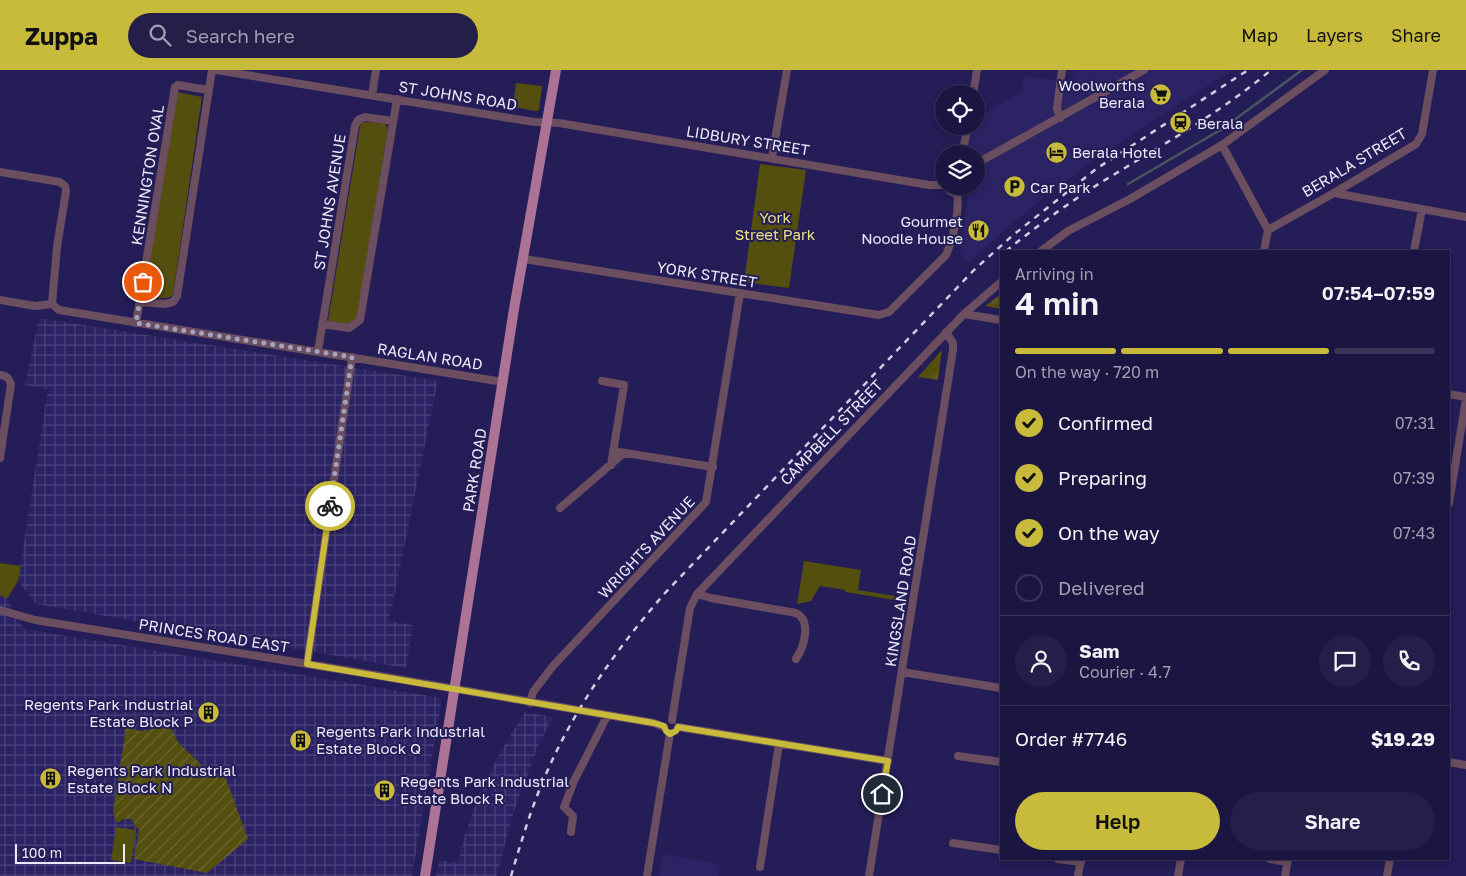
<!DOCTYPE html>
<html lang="en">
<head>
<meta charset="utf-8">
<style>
	:root { --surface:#1b1641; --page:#241f48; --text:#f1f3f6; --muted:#a09fb1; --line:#39355a; --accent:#c8bb3b }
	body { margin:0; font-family:"Golos Text",sans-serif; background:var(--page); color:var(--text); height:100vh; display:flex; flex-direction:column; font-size:19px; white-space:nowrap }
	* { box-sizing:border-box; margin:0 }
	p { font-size:16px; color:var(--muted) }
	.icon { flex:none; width:28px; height:28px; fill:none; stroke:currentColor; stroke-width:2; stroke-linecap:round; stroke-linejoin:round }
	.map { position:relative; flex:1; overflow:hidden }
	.sheet { position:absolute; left:1000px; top:180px; width:450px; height:610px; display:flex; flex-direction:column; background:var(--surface); border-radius:0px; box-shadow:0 2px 8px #0003,0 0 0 1px var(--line) }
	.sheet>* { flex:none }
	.controls { position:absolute; left:935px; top:15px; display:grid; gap:10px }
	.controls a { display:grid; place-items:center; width:50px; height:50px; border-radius:50%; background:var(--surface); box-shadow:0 2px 8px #0003,0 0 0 1px var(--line); font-size:25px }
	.scale { position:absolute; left:15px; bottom:12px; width:110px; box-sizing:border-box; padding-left:5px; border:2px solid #e9eaf9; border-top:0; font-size:14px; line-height:18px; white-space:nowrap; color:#e9eaf9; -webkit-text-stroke:4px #241d57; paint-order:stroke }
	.pin { position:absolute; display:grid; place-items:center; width:42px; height:42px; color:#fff; margin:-21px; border:2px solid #fff; border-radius:50%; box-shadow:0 1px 5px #0007 }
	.courier { position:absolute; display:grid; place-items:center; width:50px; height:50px; margin:-25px; border:4px solid #c8bb3b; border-radius:50%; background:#fff; color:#222; box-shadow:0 1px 6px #0007 }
	.headline em { font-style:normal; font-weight:600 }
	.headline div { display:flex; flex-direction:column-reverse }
	.headline { display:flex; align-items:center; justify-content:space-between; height:85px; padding:0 15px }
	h1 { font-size:32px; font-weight:600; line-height:38px }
	.bar { display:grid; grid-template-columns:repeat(4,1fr); gap:8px 5px; align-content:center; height:60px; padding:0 15px }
	.bar i { height:6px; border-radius:4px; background:var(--line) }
	.bar .on { background:var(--accent) }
	.bar p { grid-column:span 4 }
	.line { display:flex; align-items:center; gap:12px; padding:0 15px; border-top:1px solid var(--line) }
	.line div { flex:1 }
	.round { display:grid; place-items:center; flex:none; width:52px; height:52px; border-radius:26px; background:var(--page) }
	ol { padding:0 15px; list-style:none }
	li { display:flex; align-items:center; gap:15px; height:55px }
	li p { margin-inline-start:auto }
	li .icon { padding:5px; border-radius:50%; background:var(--accent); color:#111; stroke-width:4 }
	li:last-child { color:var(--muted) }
	li i { width:28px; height:28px; border:2px solid var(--line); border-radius:50% }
	.primary-button { display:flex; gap:10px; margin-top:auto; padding:10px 15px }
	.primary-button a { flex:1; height:58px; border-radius:30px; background:var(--accent); color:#111; font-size:20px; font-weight:600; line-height:58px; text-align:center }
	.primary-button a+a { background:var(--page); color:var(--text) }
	header { display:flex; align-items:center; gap:30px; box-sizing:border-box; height:70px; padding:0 25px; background:var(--accent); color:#111 }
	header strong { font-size:24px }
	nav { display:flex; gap:28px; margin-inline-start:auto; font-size:18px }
	.search { width:350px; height:45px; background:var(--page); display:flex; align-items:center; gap:12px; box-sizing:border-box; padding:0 18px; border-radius:28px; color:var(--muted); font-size:19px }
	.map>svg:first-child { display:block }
	.built { fill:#2b2364 }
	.industrial { fill:url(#industrial-grid) }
	.grass { fill:url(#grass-tufts) }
	.park { fill:#544e0f }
	.garden { fill:url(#garden-furrows) }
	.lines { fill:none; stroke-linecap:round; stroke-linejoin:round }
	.stream { stroke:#475660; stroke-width:2.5 }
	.minor { stroke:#6b4e5f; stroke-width:8 }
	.major { stroke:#ac7395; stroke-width:10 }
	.rail { stroke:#cecee3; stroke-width:2.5; stroke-dasharray:6 6; stroke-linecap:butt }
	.done { stroke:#a4a2c0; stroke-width:5; stroke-dasharray:0 9 }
	.route { stroke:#c8bb3b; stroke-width:6 }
	.labels { text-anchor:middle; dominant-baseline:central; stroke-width:4; stroke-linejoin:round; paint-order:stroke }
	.poi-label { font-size:15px; fill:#e9eaf9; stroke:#241d57; text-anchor:start }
	.street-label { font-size:15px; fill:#e9eaf9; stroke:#241d57 }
	.park-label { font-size:15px; fill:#eae082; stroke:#241d57 }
</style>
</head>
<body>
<header>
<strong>Zuppa</strong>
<div class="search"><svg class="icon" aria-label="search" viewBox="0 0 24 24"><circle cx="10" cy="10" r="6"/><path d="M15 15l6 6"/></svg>Search here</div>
<nav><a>Map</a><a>Layers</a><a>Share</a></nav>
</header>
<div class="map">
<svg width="1466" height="806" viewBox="0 0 1466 806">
	<defs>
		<pattern id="industrial-grid" width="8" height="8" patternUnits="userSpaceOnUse" patternTransform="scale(1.25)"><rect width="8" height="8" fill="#2b2364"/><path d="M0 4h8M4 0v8" fill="none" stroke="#4a437b"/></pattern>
		<pattern id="grass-tufts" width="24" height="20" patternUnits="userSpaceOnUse" patternTransform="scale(1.25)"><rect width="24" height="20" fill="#544e0f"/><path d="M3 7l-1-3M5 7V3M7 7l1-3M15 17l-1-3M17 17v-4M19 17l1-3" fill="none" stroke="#6d6833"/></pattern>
		<pattern id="garden-furrows" width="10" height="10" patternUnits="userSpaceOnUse" patternTransform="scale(1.25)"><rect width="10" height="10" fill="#544e0f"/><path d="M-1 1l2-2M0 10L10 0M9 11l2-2" fill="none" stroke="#6d6833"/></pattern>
	</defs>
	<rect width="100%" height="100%" fill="#241d57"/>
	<!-- built -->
	<path class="built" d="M 1074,0 L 1232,0 L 1098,87 L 1052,121 L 1002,162 L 969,193 L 960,185 L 969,116 L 976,116 L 976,84 L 967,84 L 965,75 L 974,56 L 976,56 L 978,47 L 1021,23 L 1023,7 L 1025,6 L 1071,12 Z
		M 662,784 L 720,794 L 718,806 L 659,806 Z"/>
	<!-- industrial -->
	<path class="industrial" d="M 39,248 L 438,311 L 389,551 L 413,555 L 406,598 L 36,534 L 18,511 L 48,319 L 25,315 Z
		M 0,525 L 7,529 L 24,559 L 442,628 L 412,806 L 0,806 Z
		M 525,642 L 553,647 L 539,674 L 512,747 L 497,806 L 436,806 L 439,790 L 458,793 L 465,764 L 481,720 L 502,679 Z"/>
	<!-- grass -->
	<path class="grass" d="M 1001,224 L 1001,239 L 985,236 Z
		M 942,280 L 938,310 L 918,307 Z"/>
	<!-- park -->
	<path class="park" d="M 516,13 L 542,16 L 539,40 L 536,41 L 513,37 Z
		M 177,22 L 202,27 L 173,225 C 165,231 155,227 146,226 L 144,223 Z
		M 365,52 L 384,53 L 388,58 L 357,248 L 347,254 L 328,251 L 360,57 L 361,53 Z
		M 760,94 L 806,100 L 789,218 L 744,212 Z
		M 804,491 L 861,500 L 858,520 L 902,527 L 901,531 L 845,522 L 845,520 L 820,516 L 811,531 L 797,534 Z
		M 0,493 L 21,496 L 18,511 L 7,529 L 0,525 Z
		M 116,757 L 136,760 L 131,793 L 111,790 Z"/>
	<!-- garden -->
	<path class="garden" d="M 163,657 L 173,660 C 176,678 197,685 205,701 L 225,706 L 248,769 L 207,803 L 134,789 L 139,759 L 134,756 L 134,753 L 131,749 L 124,749 L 117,753 L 113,741 L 126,658 L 142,661 Z"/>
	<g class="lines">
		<!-- stream -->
		<path class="stream" d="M 1128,114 L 1222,59 L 1302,0"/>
		<!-- minor -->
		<path class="minor" d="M 216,0 L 534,52 L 559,53 L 929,115 L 944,115
			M 973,24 L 977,0
			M 372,25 L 376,0
			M 1060,48 L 1057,38 L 1062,0
			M 1222,75 L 1268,160 L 1264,181
			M 962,84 L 968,56
			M 772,87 L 787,0
			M 976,97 L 981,91 L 1144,0
			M 0,102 L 60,112 L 65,116 L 66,121 L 57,177 L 52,234
			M 947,116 C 949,122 955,125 960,121 L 963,116
			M 1334,123 L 1466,147
			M 1268,160 L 1334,123 L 1416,74 L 1422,64 L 1433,0
			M 1041,181 L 1068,161 L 1130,129 L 1222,75 L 1325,0
			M 1414,181 L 1422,139
			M 524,189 L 879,245 L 889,242 L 946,185 C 953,169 960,140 957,123
			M 0,230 L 35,236 L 52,234 L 59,240 L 503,312
			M 140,232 L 165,234 L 173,232 L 177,226 L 212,0
			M 964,244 L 1001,250
			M 136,253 L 175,17 L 178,15 L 208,20
			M 322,254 L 349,258 L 360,250 L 397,29
			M 318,281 L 355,56 L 358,50 L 365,47 L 392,51
			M 0,305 C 7,306 9,308 11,314 L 0,388
			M 602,311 L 624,315 L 611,395
			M 1449,324 L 1466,327
			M 613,381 L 713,397
			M 1449,433 L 1466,329
			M 560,438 L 624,383
			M 697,524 L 711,528 L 796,543 C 812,551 804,577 796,589
			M 0,540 L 35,550 L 363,603 L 654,653 L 664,657
			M 307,594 L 352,287
			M 902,602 L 1001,618
			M 530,633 L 533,622 L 553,596 L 706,432 L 740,223
			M 672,650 L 690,538 L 697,524 L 964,244 L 1001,212
			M 678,657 L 888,691
			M 958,686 L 1001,692
			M 1449,692 L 1466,695
			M 571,762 L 573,746 L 564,737 L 574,711 L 607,646
			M 953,773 L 1001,780
			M 1058,789 L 1081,792
			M 1270,789 L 1287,792
			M 760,797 L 779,674
			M 647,806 L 670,663
			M 869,806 L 953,280 L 953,273 L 946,262
			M 1078,806 L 1081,789
			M 1178,806 L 1181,789
			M 1285,806 L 1288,789
			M 1387,806 L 1390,789"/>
		<!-- major -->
		<path class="major" d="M 425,806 L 514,239 L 556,0"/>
		<!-- rail -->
		<path class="rail" d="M 1006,181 C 1037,156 1071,131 1105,110 C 1162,75 1220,43 1271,0
			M 511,806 C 519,779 527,752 537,726 C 566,650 612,584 665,523 L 974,200 L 1012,166 L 1096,99 L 1248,0"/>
	</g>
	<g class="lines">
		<!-- done -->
		<path class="done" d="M 143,212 L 136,253 L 352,287 L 330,436"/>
		<!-- route -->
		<path class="route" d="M 330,436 L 307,594 L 654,653 L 664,656 L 666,661 L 670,664 L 676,661 L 678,657 L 888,691 L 882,724"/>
	</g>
	<!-- icons -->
	<defs>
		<symbol id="supermarket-disc" viewBox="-11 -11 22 22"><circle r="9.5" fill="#c8bb3b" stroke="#241d57"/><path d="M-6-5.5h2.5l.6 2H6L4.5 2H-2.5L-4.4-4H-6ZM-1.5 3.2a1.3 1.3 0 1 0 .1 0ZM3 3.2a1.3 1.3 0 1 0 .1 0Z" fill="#111"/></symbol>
		<symbol id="station-disc" viewBox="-11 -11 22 22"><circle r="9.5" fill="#c8bb3b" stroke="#241d57"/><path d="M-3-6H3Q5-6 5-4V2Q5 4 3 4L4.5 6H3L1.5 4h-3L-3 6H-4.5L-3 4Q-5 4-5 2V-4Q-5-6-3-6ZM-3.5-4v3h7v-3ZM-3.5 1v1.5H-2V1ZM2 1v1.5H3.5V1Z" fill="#111"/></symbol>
		<symbol id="hotel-disc" viewBox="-11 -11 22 22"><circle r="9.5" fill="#c8bb3b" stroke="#241d57"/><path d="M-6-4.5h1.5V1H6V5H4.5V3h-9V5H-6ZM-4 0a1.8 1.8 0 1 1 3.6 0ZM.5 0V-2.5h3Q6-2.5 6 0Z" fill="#111"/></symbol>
		<symbol id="parking-disc" viewBox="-11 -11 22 22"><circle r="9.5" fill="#c8bb3b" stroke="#241d57"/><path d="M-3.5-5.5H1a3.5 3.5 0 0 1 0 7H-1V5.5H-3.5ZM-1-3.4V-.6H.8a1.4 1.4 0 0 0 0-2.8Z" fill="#111"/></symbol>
		<symbol id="restaurant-disc" viewBox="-11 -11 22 22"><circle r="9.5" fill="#c8bb3b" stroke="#241d57"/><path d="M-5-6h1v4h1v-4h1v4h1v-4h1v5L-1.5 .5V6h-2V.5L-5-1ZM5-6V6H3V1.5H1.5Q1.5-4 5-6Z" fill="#111"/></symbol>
		<symbol id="building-disc" viewBox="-11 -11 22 22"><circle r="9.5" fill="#c8bb3b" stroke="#241d57"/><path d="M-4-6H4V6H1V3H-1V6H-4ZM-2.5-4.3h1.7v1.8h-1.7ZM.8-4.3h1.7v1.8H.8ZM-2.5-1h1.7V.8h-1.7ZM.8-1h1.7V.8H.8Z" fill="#111"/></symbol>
	</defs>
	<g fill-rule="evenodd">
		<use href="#supermarket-disc" x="1148" y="12" width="25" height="25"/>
		<use href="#station-disc" x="1168" y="40" width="25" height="25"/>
		<use href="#hotel-disc" x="1044" y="70" width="25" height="25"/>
		<use href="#parking-disc" x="1002" y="104" width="25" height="25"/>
		<use href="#restaurant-disc" x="966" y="148" width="25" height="25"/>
		<use href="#building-disc" x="196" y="630" width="25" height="25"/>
		<use href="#building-disc" x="288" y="658" width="25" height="25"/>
		<use href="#building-disc" x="38" y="696" width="25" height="25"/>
		<use href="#building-disc" x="372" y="708" width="25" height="25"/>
	</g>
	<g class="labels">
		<!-- poi labels -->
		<g class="poi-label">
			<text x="1145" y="15" text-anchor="end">Woolworths<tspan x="1145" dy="17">Berala</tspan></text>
			<text x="1197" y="53">Berala</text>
			<text x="1072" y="82">Berala Hotel</text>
			<text x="1030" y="117">Car Park</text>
			<text x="963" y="151" text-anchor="end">Gourmet<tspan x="963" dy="17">Noodle House</tspan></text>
			<text x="193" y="634" text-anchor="end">Regents Park Industrial<tspan x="193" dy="17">Estate Block P</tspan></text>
			<text x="316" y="661">Regents Park Industrial<tspan x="316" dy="17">Estate Block Q</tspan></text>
			<text x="67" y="700">Regents Park Industrial<tspan x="67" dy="17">Estate Block N</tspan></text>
			<text x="400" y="711">Regents Park Industrial<tspan x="400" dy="17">Estate Block R</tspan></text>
		</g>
		<!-- street labels -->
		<g class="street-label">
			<text transform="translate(458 25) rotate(9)">ST JOHNS ROAD</text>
			<text transform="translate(748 70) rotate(9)">LIDBURY STREET</text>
			<text transform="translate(1354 92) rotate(-31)">BERALA STREET</text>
			<text transform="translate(147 105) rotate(-81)">KENNINGTON OVAL</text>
			<text transform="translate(329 132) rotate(-81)">ST JOHNS AVENUE</text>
			<text transform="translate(707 204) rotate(9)">YORK STREET</text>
			<text transform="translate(430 286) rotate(9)">RAGLAN ROAD</text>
			<text transform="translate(831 362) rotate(-46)">CAMPBELL STREET</text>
			<text transform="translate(474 400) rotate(-81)">PARK ROAD</text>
			<text transform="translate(646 477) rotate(-47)">WRIGHTS AVENUE</text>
			<text transform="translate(900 531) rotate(-81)">KINGSLAND ROAD</text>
			<text transform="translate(214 565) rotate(9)">PRINCES ROAD EAST</text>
		</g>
		<!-- park labels -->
		<g class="park-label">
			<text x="775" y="147">York<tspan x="775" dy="17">Street Park</tspan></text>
		</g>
	</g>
</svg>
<div class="controls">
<a><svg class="icon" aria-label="locate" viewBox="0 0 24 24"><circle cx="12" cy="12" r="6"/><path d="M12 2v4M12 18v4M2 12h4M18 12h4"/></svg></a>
<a><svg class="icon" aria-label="layers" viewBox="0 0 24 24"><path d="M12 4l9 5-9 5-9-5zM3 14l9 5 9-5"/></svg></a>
</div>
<div class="scale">100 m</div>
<div class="pin" style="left:143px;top:212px;background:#ea580c"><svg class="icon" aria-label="bag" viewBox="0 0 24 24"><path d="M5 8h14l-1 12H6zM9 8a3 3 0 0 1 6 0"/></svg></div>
<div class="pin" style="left:882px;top:724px;background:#1f2937"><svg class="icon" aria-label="home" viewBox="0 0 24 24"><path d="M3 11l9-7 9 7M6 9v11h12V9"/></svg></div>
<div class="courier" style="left:330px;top:436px"><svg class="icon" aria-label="bike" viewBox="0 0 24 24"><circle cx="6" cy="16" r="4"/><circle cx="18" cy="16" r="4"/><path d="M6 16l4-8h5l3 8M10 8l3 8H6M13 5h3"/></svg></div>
<section class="sheet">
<div class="headline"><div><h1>4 min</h1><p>Arriving in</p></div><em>07:54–07:59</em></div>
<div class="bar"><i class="on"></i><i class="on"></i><i class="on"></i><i></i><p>On the way · 720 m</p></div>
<ol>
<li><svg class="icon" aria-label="check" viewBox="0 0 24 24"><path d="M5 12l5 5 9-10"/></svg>Confirmed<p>07:31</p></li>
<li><svg class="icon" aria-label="check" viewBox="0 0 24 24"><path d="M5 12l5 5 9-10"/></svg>Preparing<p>07:39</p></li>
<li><svg class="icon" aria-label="check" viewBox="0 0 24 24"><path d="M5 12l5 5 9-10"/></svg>On the way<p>07:43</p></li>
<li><i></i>Delivered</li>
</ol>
<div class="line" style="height:90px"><a class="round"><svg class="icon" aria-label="person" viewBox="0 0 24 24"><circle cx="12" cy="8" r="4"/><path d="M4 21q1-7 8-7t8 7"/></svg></a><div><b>Sam</b><p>Courier · 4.7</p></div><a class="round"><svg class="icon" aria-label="chat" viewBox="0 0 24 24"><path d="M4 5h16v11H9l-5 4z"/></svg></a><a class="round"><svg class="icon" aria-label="phone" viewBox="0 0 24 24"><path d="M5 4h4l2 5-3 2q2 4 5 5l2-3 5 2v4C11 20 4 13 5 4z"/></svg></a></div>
<div class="line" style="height:65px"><div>Order #7746</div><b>$19.29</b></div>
<div class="primary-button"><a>Help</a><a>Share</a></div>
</section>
</div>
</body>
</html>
